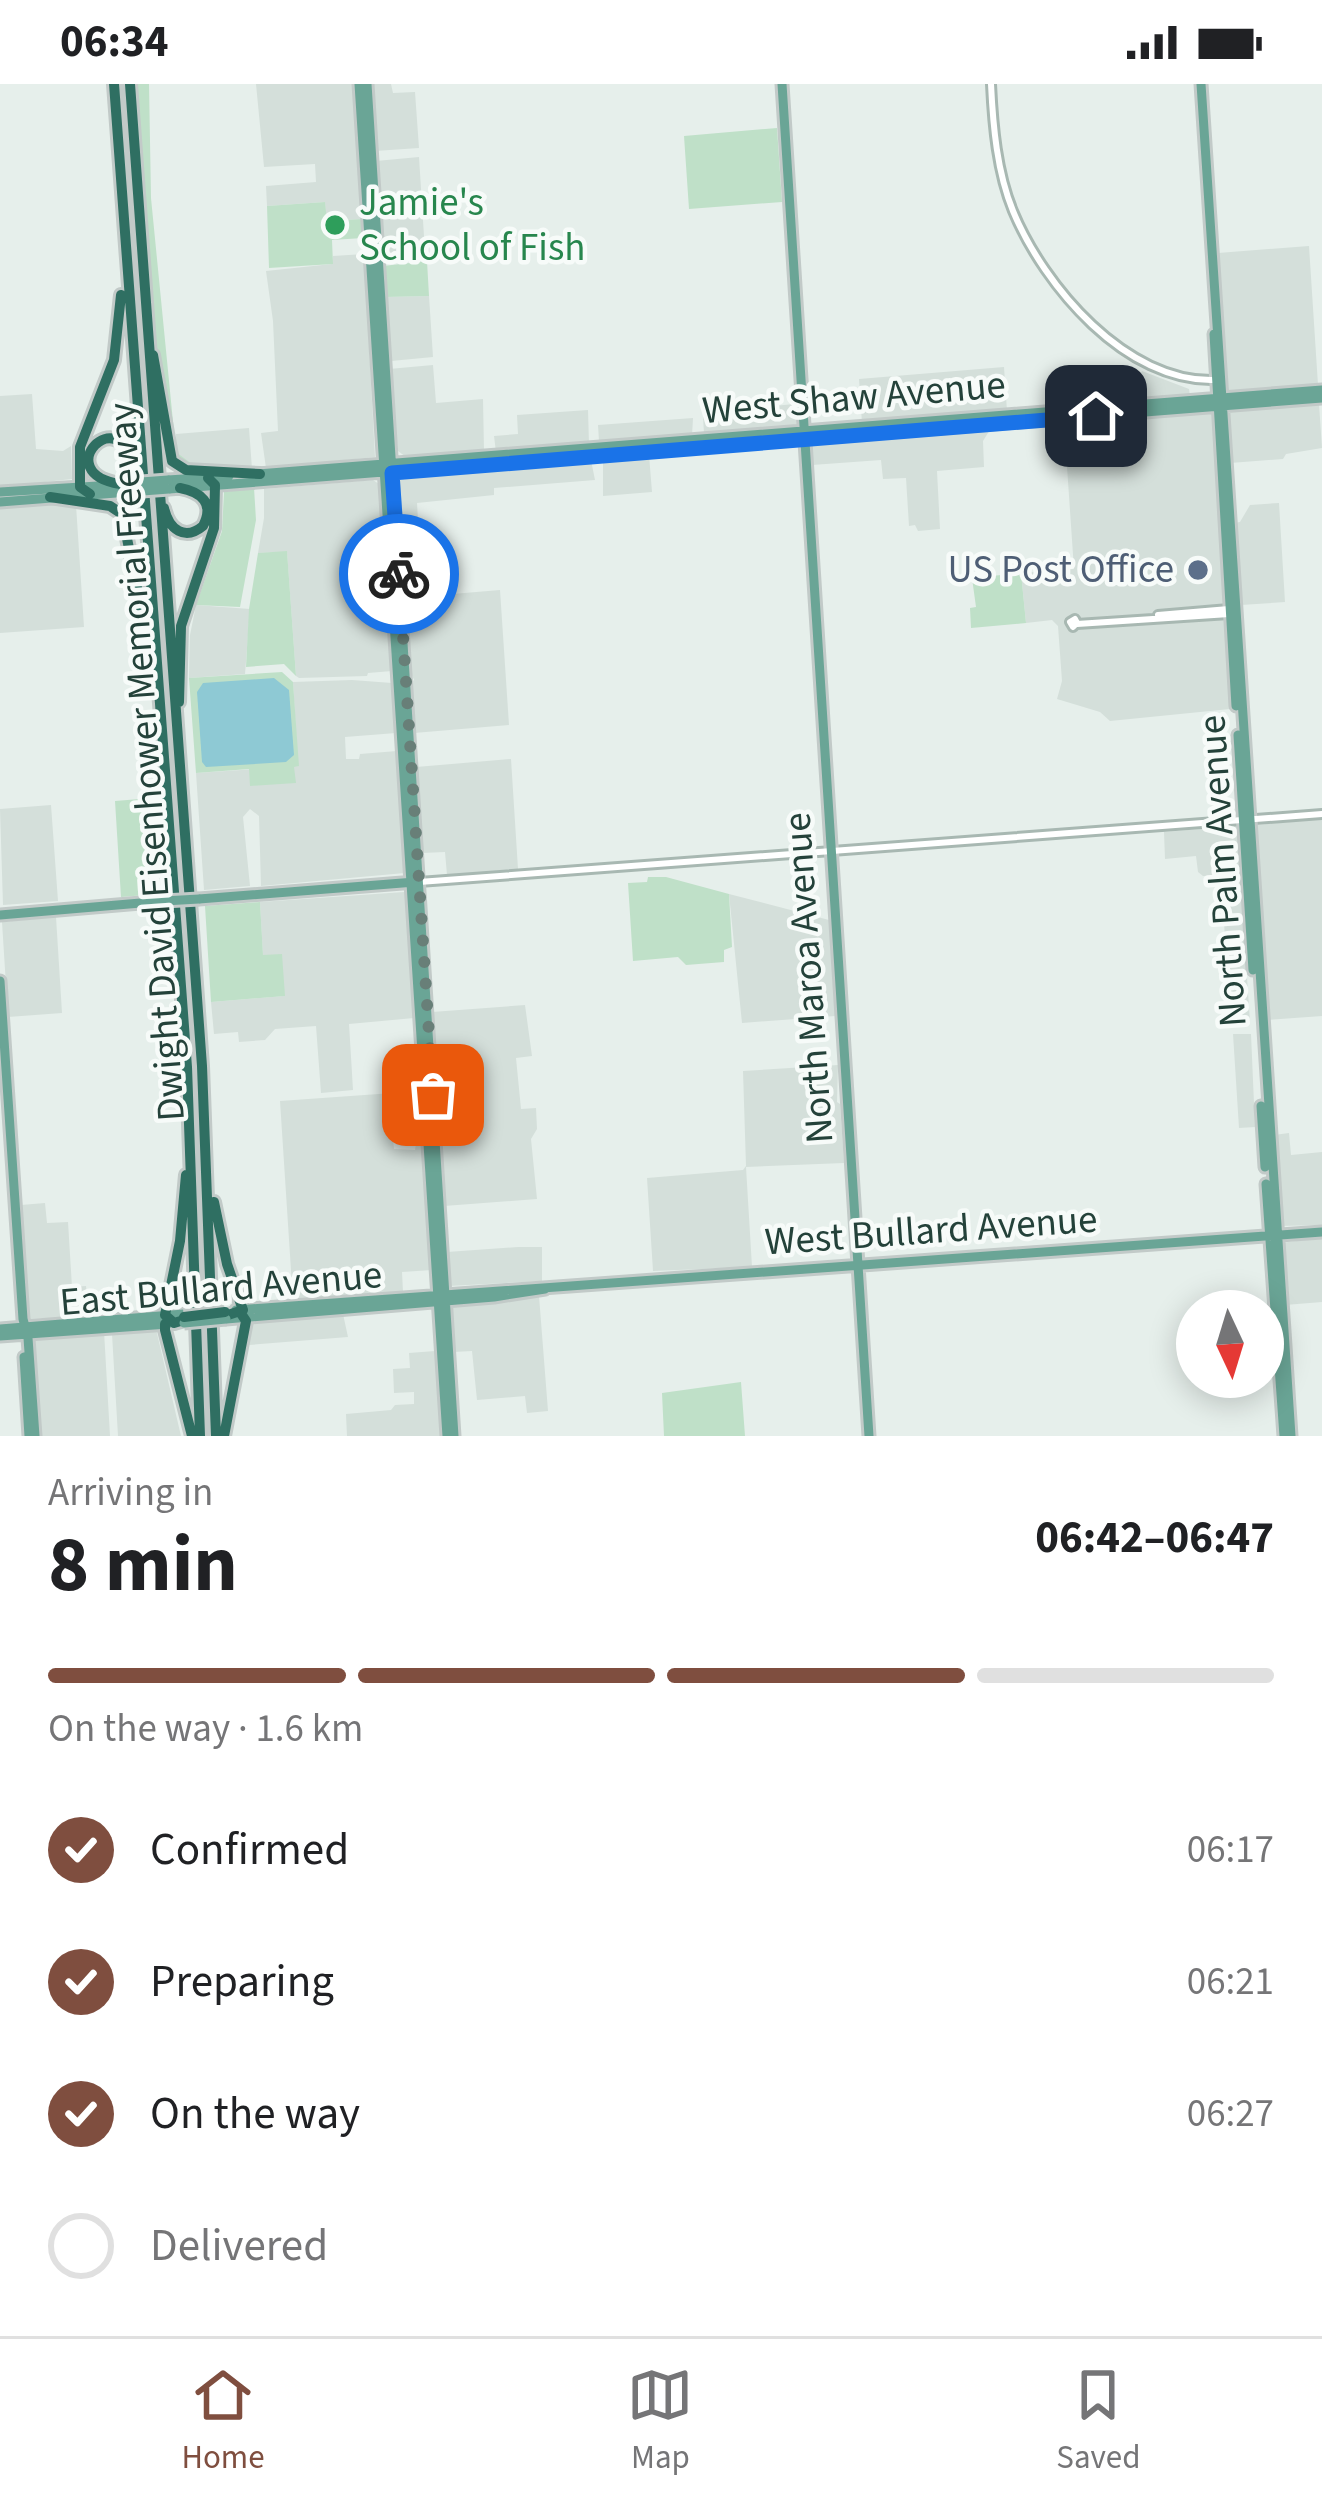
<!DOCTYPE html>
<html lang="en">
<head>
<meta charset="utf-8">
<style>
	:root { --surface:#fff; --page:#f2f2f2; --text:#202124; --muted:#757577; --line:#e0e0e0; --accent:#7f4e3f }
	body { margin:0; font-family:"Source Sans 3",sans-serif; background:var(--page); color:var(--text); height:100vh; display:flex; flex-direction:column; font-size:45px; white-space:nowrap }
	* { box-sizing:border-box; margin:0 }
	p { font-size:39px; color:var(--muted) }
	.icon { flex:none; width:66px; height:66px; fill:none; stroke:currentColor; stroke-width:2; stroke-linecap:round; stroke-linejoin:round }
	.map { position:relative; height:1352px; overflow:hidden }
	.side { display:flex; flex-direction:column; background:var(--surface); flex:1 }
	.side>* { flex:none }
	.needle { width:78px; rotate:176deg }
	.fabs { position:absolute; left:1176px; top:1206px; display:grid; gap:24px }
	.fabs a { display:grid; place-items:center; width:108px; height:108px; border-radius:50%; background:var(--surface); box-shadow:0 6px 30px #0003; font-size:60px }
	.pin { position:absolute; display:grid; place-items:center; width:102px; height:102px; color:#fff; margin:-51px; border-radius:24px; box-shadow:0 6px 18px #0006 }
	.courier { position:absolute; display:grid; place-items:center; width:120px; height:120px; margin:-60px; border:9px solid #1a73e8; border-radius:50%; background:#fff; color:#222; box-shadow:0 3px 15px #0007 }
	.overview em { font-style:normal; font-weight:700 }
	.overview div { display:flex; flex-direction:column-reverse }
	.overview { display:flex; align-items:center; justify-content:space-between; height:204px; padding:0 48px }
	h1 { font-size:78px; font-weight:700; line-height:90px }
	.bar { display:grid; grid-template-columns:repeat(4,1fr); gap:18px 12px; align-content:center; height:144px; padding:0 48px }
	.bar i { height:15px; border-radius:9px; background:var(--line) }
	.bar .on { background:var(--accent) }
	.bar p { grid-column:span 4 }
	ol { padding:0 48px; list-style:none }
	li { display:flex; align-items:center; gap:36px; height:132px }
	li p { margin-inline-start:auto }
	li .icon { padding:12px; border-radius:50%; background:var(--accent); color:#fff; stroke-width:4 }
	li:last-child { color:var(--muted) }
	li i { width:66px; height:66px; border:6px solid var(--line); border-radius:50% }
	.status { display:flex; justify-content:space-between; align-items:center; height:84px; padding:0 60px; background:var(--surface); direction:ltr }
	.status svg { height:33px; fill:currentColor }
	.tab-bar { display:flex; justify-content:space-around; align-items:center; height:168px; border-top:3px solid var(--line); background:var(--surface); font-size:33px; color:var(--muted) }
	.tab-bar a { display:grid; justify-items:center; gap:6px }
	.tab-bar .on { color:var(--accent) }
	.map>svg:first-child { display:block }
	.built { fill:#d4dfda }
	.green { fill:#bfe0c8 }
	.water { fill:#8ec9d4 }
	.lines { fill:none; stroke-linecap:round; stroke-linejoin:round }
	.minor-casing { stroke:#a8b8b2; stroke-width:12 }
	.major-casing { stroke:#c2cac8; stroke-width:15 }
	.highway-casing { stroke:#c2cac8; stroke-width:16 }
	.minor { stroke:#fff; stroke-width:6 }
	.major { stroke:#6aa596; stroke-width:9 }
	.highway { stroke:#2f6f62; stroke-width:10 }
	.major-bridge-casing { stroke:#c2cac8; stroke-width:15; stroke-linecap:butt }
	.highway-bridge-casing { stroke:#c2cac8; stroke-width:16; stroke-linecap:butt }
	.major-bridge { stroke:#6aa596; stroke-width:9 }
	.highway-bridge { stroke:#2f6f62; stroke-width:10 }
	.done { stroke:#687f78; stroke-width:12; stroke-dasharray:0 21.6 }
	.route { stroke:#1a73e8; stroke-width:15 }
	.leisure-dot { fill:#2e9e5b; stroke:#f7fbf9; stroke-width:4.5 }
	.service-dot { fill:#5c6f8a; stroke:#f7fbf9; stroke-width:4.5 }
	.labels { text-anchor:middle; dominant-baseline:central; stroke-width:9; stroke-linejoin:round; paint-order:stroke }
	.leisure-label { font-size:39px; fill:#27864d; stroke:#f7fbf9; text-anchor:start }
	.street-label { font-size:39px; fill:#24423a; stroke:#f7fbf9 }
	.service-label { font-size:39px; fill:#4e5e75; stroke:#f7fbf9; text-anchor:end }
</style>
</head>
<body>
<div class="status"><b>06:34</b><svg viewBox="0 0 49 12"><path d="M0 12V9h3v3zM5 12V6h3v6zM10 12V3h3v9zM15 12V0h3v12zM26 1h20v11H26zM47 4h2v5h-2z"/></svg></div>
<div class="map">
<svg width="1322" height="1352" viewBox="0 0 1322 1352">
	<rect width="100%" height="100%" fill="#e6efeb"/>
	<!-- built -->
	<path class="built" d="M 256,0 L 355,0 L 362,135 L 326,137 L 325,118 L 267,122 L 266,102 L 316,98 L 315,80 L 264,83 Z
		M 371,0 L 391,0 L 393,9 L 415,8 L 419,64 L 375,67 Z
		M 419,73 L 425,168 L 382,171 L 376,77 Z
		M 1309,162 L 1318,301 L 1228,308 L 1218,169 Z
		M 364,170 L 375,373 L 266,384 L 261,349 L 278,347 L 273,237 L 266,187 L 332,180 L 333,172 Z
		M 429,212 L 433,273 L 391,277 L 385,213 Z
		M 433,281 L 436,319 L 483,315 L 484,367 L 406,373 L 398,367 L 389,285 Z
		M 1004,283 L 1007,327 L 862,339 L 859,295 Z
		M 1142,287 L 1189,305 L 1190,312 L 1075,321 L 1093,293 L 1132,304 Z
		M 32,310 L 36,365 L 63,367 L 71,362 L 72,395 L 0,403 L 0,312 Z
		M 795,320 L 797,344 L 704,349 L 703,333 L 740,330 L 740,325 Z
		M 1319,320 L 1322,364 L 1286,370 L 1283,375 L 1230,379 L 1230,327 Z
		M 588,326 L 589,360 L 496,368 L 494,352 L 518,350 L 517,331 Z
		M 1209,327 L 1213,330 L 1225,521 L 1181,527 L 1186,537 L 1224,535 L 1230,625 L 1110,637 L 1100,628 L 1057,615 L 1062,597 L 1058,542 L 1052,536 L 1026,539 L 1021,489 L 1074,485 L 1064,339 Z
		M 693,334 L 692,352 L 599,357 L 598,341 Z
		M 249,344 L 252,385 L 192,381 L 176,369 L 176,350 Z
		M 991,344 L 983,357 L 984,383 L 937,387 L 940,445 L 918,447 L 915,441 L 909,442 L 906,394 L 883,395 L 881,376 L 812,381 L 810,359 Z
		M 649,371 L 652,408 L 603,412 L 603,375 Z
		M 591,376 L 595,396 L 494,404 L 494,411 L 417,419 L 418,436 L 410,437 L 410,443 L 400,444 L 398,397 L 402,393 Z
		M 373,396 L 379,400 L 392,587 L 368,589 L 367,592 L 299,594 L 296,592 L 287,468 L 258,469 L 264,434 L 264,405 Z
		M 52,418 L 76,421 L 84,543 L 0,549 L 0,423 Z
		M 1279,419 L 1285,518 L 1241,521 L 1234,439 L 1240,438 L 1250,421 Z
		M 500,506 L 509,641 L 414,649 L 410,599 L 414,596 L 410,586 L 405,514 Z
		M 196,521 L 250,525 L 245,590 L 189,594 L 190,551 Z
		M 352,596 L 392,599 L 396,649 L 345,653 L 346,675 L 359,675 L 360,670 L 397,667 L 405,789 L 261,802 L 259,732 L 250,725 L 243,733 L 250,802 L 204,806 L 196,689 L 298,682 L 293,598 Z
		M 511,675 L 518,785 L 447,791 L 445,768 L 422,769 L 416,683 Z
		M 51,721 L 58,817 L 3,821 L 0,725 Z
		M 1322,735 L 1322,932 L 1268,936 L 1257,741 Z
		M 1237,742 L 1250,938 L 1228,941 L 1223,808 L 1219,792 L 1203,792 L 1198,788 L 1196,772 L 1165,775 L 1164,748 Z
		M 404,808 L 407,810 L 414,934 L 349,940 L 353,1006 L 321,1009 L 316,942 L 275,945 L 265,956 L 239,958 L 238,948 L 214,950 L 211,918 L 284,912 L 263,872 L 260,818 Z
		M 729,810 L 829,836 L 835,932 L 742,939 Z
		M 56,833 L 62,929 L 8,933 L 2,838 Z
		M 525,921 L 532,972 L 516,974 L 521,1025 L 536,1024 L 537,1045 L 531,1055 L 537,1115 L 444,1122 L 432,928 Z
		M 1233,950 L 1251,950 L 1255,1043 L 1239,1044 Z
		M 838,981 L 837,1018 L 840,1020 L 844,1079 L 746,1083 L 752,1183 L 653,1187 L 647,1094 L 743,1086 L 746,1082 L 743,987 Z
		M 421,1007 L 423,1045 L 392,1048 L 394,1065 L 415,1066 L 416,1060 L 424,1059 L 432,1186 L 402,1188 L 403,1208 L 293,1217 L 280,1017 Z
		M 1289,1049 L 1291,1071 L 1322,1068 L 1322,1141 L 1279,1142 L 1274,1051 Z
		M 45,1119 L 47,1139 L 68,1138 L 72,1203 L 86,1202 L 89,1233 L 28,1235 L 21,1121 Z
		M 1322,1154 L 1322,1218 L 1285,1221 L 1280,1159 Z
		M 518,1163 L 542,1163 L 542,1197 L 449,1202 L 447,1168 Z
		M 539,1212 L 548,1327 L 527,1329 L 525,1312 L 477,1316 L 472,1267 L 453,1268 L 452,1222 Z
		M 343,1230 L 348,1253 L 249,1261 L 253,1236 Z
		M 156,1245 L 181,1352 L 118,1352 L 112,1250 Z
		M 104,1247 L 110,1352 L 40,1352 L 35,1254 Z
		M 435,1267 L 441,1352 L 347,1352 L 346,1330 L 391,1326 L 395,1321 L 414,1320 L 414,1308 L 394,1309 L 393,1285 L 410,1284 L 409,1269 Z"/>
	<!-- green -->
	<path class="green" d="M 135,0 L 149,0 L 151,114 L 176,368 L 196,383 L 186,382 L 175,373 L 153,251 Z
		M 777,44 L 782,118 L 689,125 L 684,52 Z
		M 325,118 L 327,137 L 362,135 L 363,154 L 332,156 L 333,180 L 269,184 L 267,122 Z
		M 427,177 L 429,212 L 385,213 L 383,182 Z
		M 254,404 L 256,436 L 240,523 L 196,521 L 222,447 L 224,408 Z
		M 287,467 L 296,592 L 284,580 L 246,583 L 249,525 L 258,469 Z
		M 1021,489 L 1026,539 L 971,544 L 970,524 L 976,523 L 972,494 Z
		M 282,588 L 293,598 L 299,682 L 294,683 L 296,699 L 250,702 L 249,685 L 196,689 L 189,594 Z
		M 152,714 L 158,810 L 121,813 L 115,717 Z
		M 648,793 L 666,793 L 729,810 L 732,863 L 724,866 L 724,878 L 686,881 L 678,873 L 633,877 L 628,799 L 647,798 Z
		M 260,818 L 263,871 L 282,870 L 285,912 L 211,918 L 205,822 Z
		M 741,1298 L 745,1352 L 664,1352 L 662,1309 Z"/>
	<!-- water -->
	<path class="water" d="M 274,594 L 289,606 L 294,671 L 286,678 L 206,683 L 202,678 L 197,608 L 203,599 Z"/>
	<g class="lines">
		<defs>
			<path id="minor" d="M 991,0 C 993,42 997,88 1013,127 C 1044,202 1126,299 1215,296
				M 1158,531 L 1229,525
				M 1075,535 L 1077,539 L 1073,543 L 1070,538 Z
				M 1077,540 L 1229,530
				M 419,798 L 1322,730"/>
			<path id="major" d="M 359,0 L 447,1352
				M 367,0 L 454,1352
				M 782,0 L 869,1352
				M 1201,0 L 1291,1352
				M 1214,250 L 1236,622
				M 258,390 L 1322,306
				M 168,396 L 229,392
				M 169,405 L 1322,314
				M 0,408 L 114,401
				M 0,418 L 129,408
				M 1238,651 L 1253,886
				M 199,815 L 415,798
				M 0,831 L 164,817
				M 0,897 L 23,1235 L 28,1254 L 35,1352
				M 1261,1022 L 1265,1083
				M 1266,1100 L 1284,1352
				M 236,1226 L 1322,1148
				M 226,1235 L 494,1213 L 545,1205
				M 0,1245 L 184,1230
				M 0,1252 L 168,1240
				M 24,1273 L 29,1352"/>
			<path id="highway" d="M 114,0 L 187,983 L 200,1352
				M 130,0 L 202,982 L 216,1352
				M 153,271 L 172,377 L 186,386 L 260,390
				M 120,400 C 48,389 120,313 134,385
				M 90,410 L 80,403 L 80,363 L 114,276 L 121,211
				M 50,413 L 110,422 L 122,430 L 145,543
				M 164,424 C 169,446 185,457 203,442 C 215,419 201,408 180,404
				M 179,618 L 181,542 L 214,444 L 215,401 L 208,394
				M 214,1118 L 227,1180 L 243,1226 L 225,1232
				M 170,1236 L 165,1240 L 165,1246 L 192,1352
				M 184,1236 L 174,1239 L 165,1231 L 180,1157 L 186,1091
				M 224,1352 L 246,1237 L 240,1228"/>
		</defs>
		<!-- minor casing -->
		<use href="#minor" class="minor-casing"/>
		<!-- major casing -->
		<use href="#major" class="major-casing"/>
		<!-- highway casing -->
		<use href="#highway" class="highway-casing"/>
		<!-- minor -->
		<use href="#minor" class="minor"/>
		<!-- major -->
		<use href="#major" class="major"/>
		<!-- highway -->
		<use href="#highway" class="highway"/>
		<defs>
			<path id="major-bridge" d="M 128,399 L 168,396
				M 129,408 L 169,405
				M 164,817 L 199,815
				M 184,1239 L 226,1235"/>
			<path id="highway-bridge" d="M 184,1233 L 225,1228"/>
		</defs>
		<!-- major-bridge casing -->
		<use href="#major-bridge" class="major-bridge-casing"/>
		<!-- highway-bridge casing -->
		<use href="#highway-bridge" class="highway-bridge-casing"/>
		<!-- major-bridge -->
		<use href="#major-bridge" class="major-bridge"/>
		<!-- highway-bridge -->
		<use href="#highway-bridge" class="highway-bridge"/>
	</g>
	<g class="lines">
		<!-- done -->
		<path class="done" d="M 399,490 L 433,1011"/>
		<!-- route -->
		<path class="route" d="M 399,490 L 392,389 L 1096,332"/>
	</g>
	<!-- markers -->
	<circle class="leisure-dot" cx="335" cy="141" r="12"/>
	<circle class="service-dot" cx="1198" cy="486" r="12"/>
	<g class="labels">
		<!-- leisure labels -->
		<g class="leisure-label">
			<text x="359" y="119">Jamie's<tspan x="359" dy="45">School of Fish</tspan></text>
		</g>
		<!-- street labels -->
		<g class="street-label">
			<text transform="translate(854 314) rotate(-5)">West Shaw Avenue</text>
			<text transform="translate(147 678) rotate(-94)">Dwight David Eisenhower Memorial Freeway</text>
			<text transform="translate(1223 787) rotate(-94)">North Palm Avenue</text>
			<text transform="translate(809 894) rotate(-94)">North Maroa Avenue</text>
			<text transform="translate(931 1147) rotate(-4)">West Bullard Avenue</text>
			<text transform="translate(221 1205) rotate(-5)">East Bullard Avenue</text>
		</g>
		<!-- service labels -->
		<g class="service-label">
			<text x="1174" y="486">US Post Office</text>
		</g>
	</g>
</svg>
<div class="fabs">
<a><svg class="needle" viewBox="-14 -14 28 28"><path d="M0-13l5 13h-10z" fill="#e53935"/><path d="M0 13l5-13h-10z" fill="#757577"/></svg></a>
</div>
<div class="pin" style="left:433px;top:1011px;background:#ea580c"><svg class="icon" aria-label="bag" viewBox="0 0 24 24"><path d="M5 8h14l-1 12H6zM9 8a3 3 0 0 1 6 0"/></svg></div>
<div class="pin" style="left:1096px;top:332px;background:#1f2937"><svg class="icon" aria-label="home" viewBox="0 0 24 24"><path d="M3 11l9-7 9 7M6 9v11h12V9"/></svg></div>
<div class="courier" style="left:399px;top:490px"><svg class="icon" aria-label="bike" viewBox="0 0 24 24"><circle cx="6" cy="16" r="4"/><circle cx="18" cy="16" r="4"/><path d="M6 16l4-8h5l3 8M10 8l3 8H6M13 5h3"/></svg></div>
</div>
<section class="side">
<div class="overview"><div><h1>8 min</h1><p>Arriving in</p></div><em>06:42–06:47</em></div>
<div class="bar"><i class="on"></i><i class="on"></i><i class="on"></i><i></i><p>On the way · 1.6 km</p></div>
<ol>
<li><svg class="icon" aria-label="check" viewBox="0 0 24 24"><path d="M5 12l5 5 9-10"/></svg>Confirmed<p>06:17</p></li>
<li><svg class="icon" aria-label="check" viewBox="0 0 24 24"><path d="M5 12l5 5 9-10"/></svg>Preparing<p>06:21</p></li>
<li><svg class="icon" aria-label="check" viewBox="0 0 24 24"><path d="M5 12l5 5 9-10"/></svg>On the way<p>06:27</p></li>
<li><i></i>Delivered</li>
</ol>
</section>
<nav class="tab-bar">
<a class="on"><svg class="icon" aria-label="home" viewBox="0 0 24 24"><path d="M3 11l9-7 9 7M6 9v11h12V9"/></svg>Home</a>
<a><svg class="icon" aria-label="map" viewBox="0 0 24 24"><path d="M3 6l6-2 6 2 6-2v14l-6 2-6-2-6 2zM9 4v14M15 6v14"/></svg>Map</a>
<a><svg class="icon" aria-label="saved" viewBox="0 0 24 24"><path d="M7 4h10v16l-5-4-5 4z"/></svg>Saved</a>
</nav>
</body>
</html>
